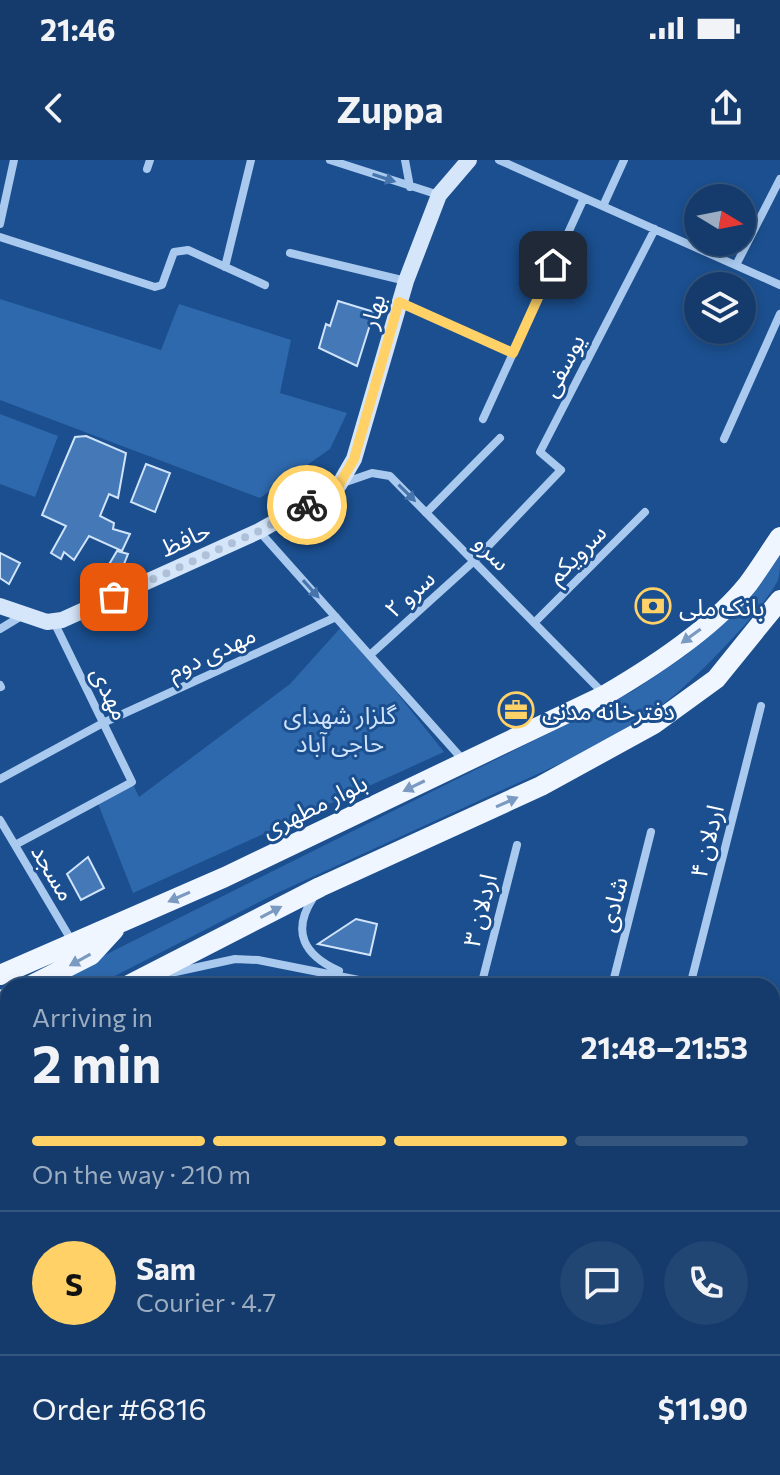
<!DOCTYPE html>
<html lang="en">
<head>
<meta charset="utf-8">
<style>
	:root { --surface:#143b6b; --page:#214673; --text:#f1f3f6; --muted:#9dadc1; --line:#33557e; --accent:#ffd166 }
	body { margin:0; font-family:Commissioner,"Noto Sans Arabic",sans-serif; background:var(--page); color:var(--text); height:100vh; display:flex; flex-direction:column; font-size:30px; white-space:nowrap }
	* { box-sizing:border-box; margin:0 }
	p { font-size:26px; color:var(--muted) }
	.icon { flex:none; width:44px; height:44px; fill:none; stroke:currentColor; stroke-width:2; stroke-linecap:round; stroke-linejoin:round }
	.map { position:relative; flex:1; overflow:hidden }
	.details { position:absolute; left:0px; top:818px; width:780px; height:498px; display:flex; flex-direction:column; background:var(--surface); border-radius:24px 24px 0 0; box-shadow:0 4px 12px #0003,0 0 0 2px var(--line) }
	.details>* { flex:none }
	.needle { width:52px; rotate:100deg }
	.fabs { position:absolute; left:684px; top:24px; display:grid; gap:16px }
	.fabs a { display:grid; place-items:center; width:72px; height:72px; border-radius:50%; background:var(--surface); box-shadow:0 4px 12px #0003,0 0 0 2px var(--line); font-size:40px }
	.pin { position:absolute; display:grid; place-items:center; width:68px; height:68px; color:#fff; margin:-34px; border-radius:16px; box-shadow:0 4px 12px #0006 }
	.courier { position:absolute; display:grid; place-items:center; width:80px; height:80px; margin:-40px; border:6px solid #ffd166; border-radius:50%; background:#fff; color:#222; box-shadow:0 2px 10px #0007 }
	.headline em { font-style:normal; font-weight:700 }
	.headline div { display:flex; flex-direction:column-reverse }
	.headline { display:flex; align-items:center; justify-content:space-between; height:136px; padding:0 32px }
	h1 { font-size:52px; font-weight:700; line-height:60px }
	.bar { display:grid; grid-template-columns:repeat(4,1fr); gap:12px 8px; align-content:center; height:96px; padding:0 32px }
	.bar i { height:10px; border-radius:6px; background:var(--line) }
	.bar .active { background:var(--accent) }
	.bar p { grid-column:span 4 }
	.line { display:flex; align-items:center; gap:20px; padding:0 32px; border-top:2px solid var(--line) }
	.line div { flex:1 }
	.round { display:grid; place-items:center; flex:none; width:84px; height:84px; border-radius:42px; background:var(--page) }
	.status { display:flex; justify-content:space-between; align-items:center; height:56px; padding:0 40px; background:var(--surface); direction:ltr }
	.status svg { height:22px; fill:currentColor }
	header { display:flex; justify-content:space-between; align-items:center; height:104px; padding:0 32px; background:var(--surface); font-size:36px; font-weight:700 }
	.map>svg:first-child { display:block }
	.green { fill:#2e69ad }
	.building { fill:#4478b7; stroke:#cfe3fa; stroke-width:2 }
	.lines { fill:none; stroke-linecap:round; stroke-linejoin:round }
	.street { stroke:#a9c9ee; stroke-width:8 }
	.secondary { stroke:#d6e6fa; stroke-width:16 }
	.primary { stroke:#f0f6ff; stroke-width:20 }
	.oneway { fill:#4674ac }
	.oneway2 { fill:#7b9ac1 }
	.done { stroke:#afc1d8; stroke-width:8; stroke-dasharray:0 14.4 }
	.route { stroke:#ffd166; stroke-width:10 }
	.labels { text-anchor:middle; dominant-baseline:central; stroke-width:6; stroke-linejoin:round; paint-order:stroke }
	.street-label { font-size:24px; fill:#fff; stroke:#1b4f8f }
	.poi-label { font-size:24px; fill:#fff; stroke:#1b4f8f; text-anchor:start }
	.park-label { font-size:24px; fill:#cfe3fa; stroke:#1b4f8f }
</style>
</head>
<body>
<div class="status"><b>21:46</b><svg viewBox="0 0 49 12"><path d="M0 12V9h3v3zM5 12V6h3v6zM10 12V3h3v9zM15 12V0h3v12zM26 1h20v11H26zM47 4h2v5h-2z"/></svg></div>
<header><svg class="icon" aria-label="back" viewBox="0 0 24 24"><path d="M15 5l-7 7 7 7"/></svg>Zuppa<svg class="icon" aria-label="share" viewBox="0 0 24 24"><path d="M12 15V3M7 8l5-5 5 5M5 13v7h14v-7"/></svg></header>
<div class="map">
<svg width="780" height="1315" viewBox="0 0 780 1315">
	<rect width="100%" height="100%" fill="#1b4f8f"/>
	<!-- green -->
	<path class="green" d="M 0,139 L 161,190 L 179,144 L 291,180 L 280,233 L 347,253 L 330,289 L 260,338 L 0,240 Z
		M 0,254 L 58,276 L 35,337 L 0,324 Z
		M 780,396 C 780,404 780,414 778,420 C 764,450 689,526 662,545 C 632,566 598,583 566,601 L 275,734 L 95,826 L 43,826 L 633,531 L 686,495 L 746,439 Z
		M 343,465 L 444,592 L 133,733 L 97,641 L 132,622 L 139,637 L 290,524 Z
		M 0,1109 L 8,1111 L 8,1154 L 2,1174 L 0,1174 Z"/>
	<!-- building -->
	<path class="building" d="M 338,141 L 374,152 L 357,206 L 319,188 L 326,164 L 330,166 Z
		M 86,276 L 126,293 L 118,338 L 109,334 L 100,356 L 114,363 L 113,369 L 130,374 L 122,391 L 89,376 L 74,400 L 64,392 L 61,399 L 51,393 L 66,366 L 42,355 L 75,277 Z
		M 146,304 L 170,313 L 155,352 L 131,342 Z
		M 117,391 L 128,394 L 120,414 L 95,428 Z
		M 0,393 L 20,403 L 9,424 L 0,418 Z
		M 652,432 L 668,449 L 653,460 L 637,444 Z
		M 88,697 L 104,728 L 81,740 L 67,714 Z
		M 356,759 L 377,764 L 370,795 L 318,784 Z"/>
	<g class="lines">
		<!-- street -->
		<path class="street" d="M 330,0 L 439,35
			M 405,0 L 410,27
			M 499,0 L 780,125
			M 147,9 L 150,0
			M 603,46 L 624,0
			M 0,64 L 14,0
			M 0,77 L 155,127 L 162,125 L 174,92 L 188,90 L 265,125
			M 290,93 L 406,121
			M 736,105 L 780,19
			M 225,107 L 251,0
			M 400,142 L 513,193
			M 483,259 L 584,38
			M 724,279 L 780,154
			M 343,323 L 372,313 L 390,316 L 604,534
			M 426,353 L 500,278
			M 259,371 L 463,600
			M 534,463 L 645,352
			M 0,469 L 23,455
			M 370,495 L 474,401 L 561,310 L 540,292 L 655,69
			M 0,525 L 1,527
			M 0,619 L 103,563 L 336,457
			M 0,660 L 73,783
			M 15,685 L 132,622 L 54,462
			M 313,738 C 291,772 304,795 339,811
			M 166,814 L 235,799 L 258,800 L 389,826
			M 481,826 L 517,685
			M 612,826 L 651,672
			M 690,826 L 761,546
			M 772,921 L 780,923
			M 772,1137 L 780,1139
			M 357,1315 L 359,1308
			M 567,1315 L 569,1308"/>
		<!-- secondary -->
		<path class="secondary" d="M 0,446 L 47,462 L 62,460 L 259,371 L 331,331 L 339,325 L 354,299 L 406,121 L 439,35 L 469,0"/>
		<!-- primary -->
		<path class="primary" d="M 0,815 L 225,717 L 605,535 C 653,507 713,468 748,424 C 759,409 769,393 780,377
			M 30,826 L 91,795 L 114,770
			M 127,826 L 320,727 L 541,626 L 654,564 L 716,519 L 780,440
			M 0,841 L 8,837
			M 0,890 L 8,886"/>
	</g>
	<!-- one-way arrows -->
	<defs><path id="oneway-solid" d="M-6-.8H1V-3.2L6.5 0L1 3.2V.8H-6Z" transform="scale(2)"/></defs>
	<g class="oneway">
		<use href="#oneway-solid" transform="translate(384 18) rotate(18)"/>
		<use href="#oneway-solid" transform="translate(407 333) rotate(45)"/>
		<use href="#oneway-solid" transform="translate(311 429) rotate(48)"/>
	</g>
	<g class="oneway2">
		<use href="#oneway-solid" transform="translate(691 476) rotate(144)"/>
		<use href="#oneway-solid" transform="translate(414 626) rotate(154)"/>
		<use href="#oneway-solid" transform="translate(507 642) rotate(-24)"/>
		<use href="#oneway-solid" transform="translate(179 737) rotate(156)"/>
		<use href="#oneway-solid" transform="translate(271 752) rotate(-28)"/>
		<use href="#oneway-solid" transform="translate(80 800) rotate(151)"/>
	</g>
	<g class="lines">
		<!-- done -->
		<path class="done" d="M 114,437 L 259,371 L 307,345"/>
		<!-- route -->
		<path class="route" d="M 307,345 L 339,325 L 354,299 L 399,142 L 513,193 L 553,105"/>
	</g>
	<!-- icons -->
	<defs>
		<symbol id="bank-ring" viewBox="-11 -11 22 22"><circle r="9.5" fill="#1b4f8f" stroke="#ffd166" stroke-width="1.5"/><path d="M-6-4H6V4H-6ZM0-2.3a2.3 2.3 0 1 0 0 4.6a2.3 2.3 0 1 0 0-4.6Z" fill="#ffd166"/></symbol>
		<symbol id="office-ring" viewBox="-11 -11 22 22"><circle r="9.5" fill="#1b4f8f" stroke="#ffd166" stroke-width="1.5"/><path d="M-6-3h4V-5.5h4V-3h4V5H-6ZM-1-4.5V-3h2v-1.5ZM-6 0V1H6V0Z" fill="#ffd166"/></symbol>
	</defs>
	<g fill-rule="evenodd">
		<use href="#bank-ring" x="633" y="426" width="40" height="40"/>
		<use href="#office-ring" x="496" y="530" width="40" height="40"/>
	</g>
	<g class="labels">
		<!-- street labels -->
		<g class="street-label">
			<text transform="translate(372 151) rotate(-74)">بهار</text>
			<text transform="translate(562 205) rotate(-63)">یوسفی</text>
			<text transform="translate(185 378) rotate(-24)">حافظ</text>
			<text transform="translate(493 392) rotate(46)">سرو</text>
			<text transform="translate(576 393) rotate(-45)">سرویکم</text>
			<text transform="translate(409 433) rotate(-42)">سرو ۲</text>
			<text transform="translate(211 492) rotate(-25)">مهدی دوم</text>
			<text transform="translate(111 533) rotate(64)">مهدی</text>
			<text transform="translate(314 645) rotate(-26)">بلوار مطهری</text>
			<text transform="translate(706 681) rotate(-76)">اردلان ۴</text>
			<text transform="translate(54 712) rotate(59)">مسجد</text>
			<text transform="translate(612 744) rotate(-76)">شادی</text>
			<text transform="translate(479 750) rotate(-76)">اردلان ۳</text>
		</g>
		<!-- poi labels -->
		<g class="poi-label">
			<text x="679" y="446">بانک ملی</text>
			<text x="542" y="550">دفترخانه مدنی</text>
		</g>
		<!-- park labels -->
		<g class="park-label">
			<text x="340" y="554">گلزار شهدای<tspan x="340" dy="28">حاجی آباد</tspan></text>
		</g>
	</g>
</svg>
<div class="fabs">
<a><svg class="needle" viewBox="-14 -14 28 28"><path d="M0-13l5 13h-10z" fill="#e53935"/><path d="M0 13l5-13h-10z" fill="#9dadc1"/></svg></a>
<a><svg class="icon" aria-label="layers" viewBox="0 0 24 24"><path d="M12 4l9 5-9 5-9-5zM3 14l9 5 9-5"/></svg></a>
</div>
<div class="pin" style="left:114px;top:437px;background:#ea580c"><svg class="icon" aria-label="bag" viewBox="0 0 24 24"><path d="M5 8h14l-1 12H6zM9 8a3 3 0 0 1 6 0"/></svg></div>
<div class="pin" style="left:553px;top:105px;background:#1f2937"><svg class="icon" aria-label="home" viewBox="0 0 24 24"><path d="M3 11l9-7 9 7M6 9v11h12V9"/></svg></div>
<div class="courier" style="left:307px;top:345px"><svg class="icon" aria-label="bike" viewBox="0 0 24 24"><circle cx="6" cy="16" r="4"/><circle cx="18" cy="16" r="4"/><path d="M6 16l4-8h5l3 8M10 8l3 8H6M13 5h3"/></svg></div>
<section class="details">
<div class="headline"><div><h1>2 min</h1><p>Arriving in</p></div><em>21:48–21:53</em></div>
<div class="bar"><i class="active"></i><i class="active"></i><i class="active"></i><i></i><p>On the way · 210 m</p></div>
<div class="line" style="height:144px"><b class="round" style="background:var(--accent);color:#111">S</b><div><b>Sam</b><p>Courier · 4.7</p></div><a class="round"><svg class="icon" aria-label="chat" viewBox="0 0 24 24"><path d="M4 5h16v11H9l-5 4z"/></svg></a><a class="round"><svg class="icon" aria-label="phone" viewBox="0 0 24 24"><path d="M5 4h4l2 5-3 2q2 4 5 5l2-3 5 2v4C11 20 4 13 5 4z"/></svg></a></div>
<div class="line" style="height:104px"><div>Order #6816</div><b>$11.90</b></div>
</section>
</div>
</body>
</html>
